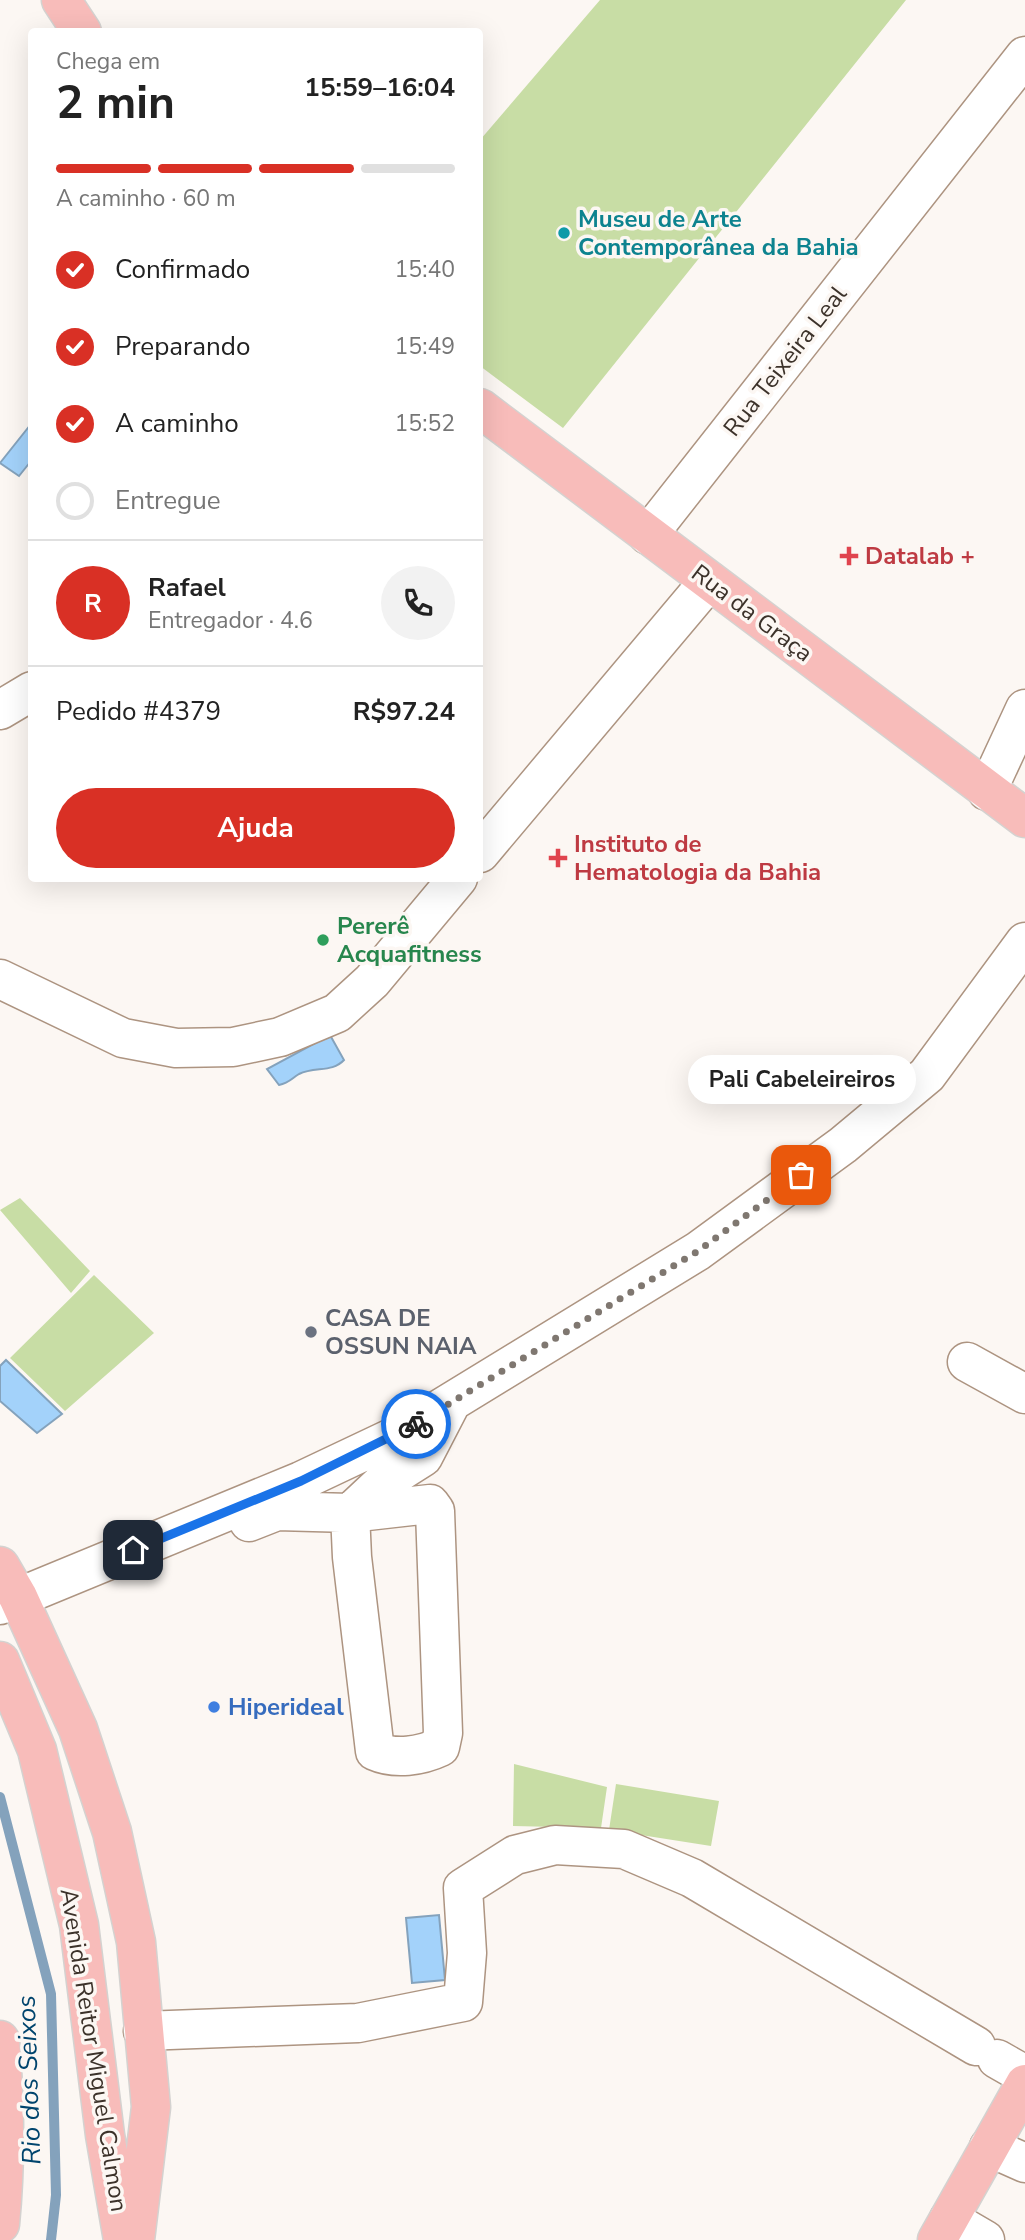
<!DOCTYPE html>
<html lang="pt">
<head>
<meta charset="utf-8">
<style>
	:root { --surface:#fff; --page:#f2f2f2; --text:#222; --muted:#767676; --line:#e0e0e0; --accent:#d93025 }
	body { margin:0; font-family:"Nunito Sans",sans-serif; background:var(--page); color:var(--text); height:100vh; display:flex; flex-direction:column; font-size:26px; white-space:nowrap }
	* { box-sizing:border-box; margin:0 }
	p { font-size:23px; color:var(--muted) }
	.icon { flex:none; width:38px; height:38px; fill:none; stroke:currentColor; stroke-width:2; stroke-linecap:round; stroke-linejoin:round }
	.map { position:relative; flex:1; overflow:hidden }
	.side { position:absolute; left:28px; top:28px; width:455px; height:854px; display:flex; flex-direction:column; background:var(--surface); border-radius:7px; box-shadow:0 7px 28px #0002 }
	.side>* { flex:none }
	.pin { position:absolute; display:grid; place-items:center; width:60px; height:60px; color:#fff; margin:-30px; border-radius:14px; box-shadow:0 4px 10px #0006 }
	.courier { position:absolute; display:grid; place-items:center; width:70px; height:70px; margin:-35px; border:5px solid #1a73e8; border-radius:50%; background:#fff; color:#222; box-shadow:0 2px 9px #0007 }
	.bubble { position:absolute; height:49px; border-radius:24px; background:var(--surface); box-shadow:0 7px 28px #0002; font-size:23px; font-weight:700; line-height:49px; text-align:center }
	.overview em { font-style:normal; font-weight:700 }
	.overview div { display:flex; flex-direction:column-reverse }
	.overview { display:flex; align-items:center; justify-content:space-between; height:119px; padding:0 28px }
	h1 { font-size:46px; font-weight:700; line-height:52px }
	.bar { display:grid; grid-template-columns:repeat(4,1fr); gap:10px 7px; align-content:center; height:84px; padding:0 28px }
	.bar i { height:9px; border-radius:5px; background:var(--line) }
	.bar .selected { background:var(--accent) }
	.bar p { grid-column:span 4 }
	.line { display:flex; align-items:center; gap:18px; padding:0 28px; border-top:2px solid var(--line) }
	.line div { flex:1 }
	.round { display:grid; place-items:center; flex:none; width:74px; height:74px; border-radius:37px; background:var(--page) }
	ol { padding:0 28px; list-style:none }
	li { display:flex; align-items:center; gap:21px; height:77px }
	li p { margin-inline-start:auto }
	li .icon { padding:7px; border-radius:50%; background:var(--accent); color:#fff; stroke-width:4 }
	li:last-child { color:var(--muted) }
	li i { width:38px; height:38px; border:4px solid var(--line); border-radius:50% }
	.primary-button { display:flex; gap:14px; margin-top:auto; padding:14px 28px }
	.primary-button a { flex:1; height:80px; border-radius:42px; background:var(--accent); color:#fff; font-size:28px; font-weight:700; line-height:80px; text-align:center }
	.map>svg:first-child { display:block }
	.green { fill:#c8dda5 }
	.water { fill:#a3d2fa; stroke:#84a2bc; stroke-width:2 }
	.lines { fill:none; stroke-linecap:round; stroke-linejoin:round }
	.stream { stroke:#84a2bc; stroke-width:10 }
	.minor-casing { stroke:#ad9481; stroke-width:41 }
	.major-casing { stroke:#d4d2d0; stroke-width:41 }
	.minor { stroke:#fff; stroke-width:38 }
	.major { stroke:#f8bcba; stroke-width:38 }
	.done { stroke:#7f7770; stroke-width:7; stroke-dasharray:0 12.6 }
	.route { stroke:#1a73e8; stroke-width:9 }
	.culture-dot { fill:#0f9aa8; stroke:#fcf7f3; stroke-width:2.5 }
	.health-dot { fill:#e0444e; stroke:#fcf7f3; stroke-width:2.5 }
	.leisure-dot { fill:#2e9e5b; stroke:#fcf7f3; stroke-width:2.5 }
	.worship-dot { fill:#6b7280; stroke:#fcf7f3; stroke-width:2.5 }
	.shop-dot { fill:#3f7fe0; stroke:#fcf7f3; stroke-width:2.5 }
	.labels { text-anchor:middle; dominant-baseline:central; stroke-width:7; stroke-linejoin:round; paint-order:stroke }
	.culture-label { font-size:24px; font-weight:bold; fill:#0d838f; stroke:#fcf7f3; text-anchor:start }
	.street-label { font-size:24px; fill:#3c322a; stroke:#fcf7f3 }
	.health-label { font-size:24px; font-weight:bold; fill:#be3a42; stroke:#fcf7f3; text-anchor:start }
	.leisure-label { font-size:24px; font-weight:bold; fill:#27864d; stroke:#fcf7f3; text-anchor:start }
	.worship-label { font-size:24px; font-weight:bold; fill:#5b616d; stroke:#fcf7f3; text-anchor:start }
	.shop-label { font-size:24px; font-weight:bold; fill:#366cbe; stroke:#fcf7f3; text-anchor:start }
	.water-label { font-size:26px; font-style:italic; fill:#00446d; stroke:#fcf7f3 }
</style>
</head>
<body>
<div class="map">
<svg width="1025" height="2240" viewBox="0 0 1025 2240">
	<rect width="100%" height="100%" fill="#fcf7f3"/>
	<!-- green -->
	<path class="green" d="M 600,0 L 906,0 L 563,428 L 480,366 L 480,140 Z
		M 20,1198 L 90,1271 L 71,1293 L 0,1210 Z
		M 94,1275 L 154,1333 L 65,1411 L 10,1358 Z
		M 514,1764 L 607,1787 L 601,1828 L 513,1826 Z
		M 616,1784 L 719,1801 L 711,1846 L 609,1830 Z"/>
	<!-- water -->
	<path class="water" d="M 31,424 L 31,461 L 19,476 L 0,463 Z
		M 330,1035 L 344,1060 C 332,1073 315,1066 299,1074 C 291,1079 289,1083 279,1085 L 267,1069 Z
		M 6,1360 L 62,1414 L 37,1433 L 0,1401 L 0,1366 Z
		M 439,1915 L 445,1980 L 412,1983 L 406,1918 Z"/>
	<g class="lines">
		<!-- stream -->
		<path class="stream" d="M 0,1797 L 51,1994 L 56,2195 L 51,2240"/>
		<defs>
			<path id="minor" d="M 648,535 L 1025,56
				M 0,710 L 32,691
				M 987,791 L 1025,709
				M 480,853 L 709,581
				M 0,979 L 123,1038 L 176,1048 L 233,1047 L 280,1037 L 337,1013 L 372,981 L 458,878
				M 967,1362 L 1025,1394
				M 249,1522 L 277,1511 L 350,1513 L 430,1504 L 435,1511 L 443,1733 L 440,1747 C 421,1756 395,1760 375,1751 L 352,1557 L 350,1513 L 382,1483 L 423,1457 L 451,1403
				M 0,1605 L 301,1481 L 394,1437 L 698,1251 L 843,1145 L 927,1075 L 1025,942
				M 143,2031 L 358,2023 L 463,2002 L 467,1953 L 463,1888 L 515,1855 L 555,1845 L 624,1849 L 692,1878 L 976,2046
				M 997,2059 L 1025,2075
				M 989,2147 L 1025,2163
				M 949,2219 L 985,2240"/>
			<path id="major" d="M 61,0 L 82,32
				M 480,408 L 1025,818
				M 0,1566 L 18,1597 L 78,1729 L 112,1832 L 136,1942 L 151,2107 L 135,2240
				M 0,1661 L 37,1750 L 79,1925 L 105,2135 L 123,2240
				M 0,2040 C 5,2102 6,2163 0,2224
				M 937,2240 L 1025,2084"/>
		</defs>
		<!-- minor casing -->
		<use href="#minor" class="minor-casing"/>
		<!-- major casing -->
		<use href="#major" class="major-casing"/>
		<!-- minor -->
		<use href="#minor" class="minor"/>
		<!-- major -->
		<use href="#major" class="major"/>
	</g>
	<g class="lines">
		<!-- done -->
		<path class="done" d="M 416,1424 L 698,1251 L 801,1175"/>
		<!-- route -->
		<path class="route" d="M 133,1550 L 301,1481 L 416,1424"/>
	</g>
	<!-- markers -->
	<circle class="culture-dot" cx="564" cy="233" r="7"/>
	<g class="health-dot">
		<path d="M845.5 545.5h7v7h7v7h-7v7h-7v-7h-7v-7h7z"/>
		<path d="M554.5 847.5h7v7h7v7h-7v7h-7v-7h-7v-7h7z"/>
	</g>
	<circle class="leisure-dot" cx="323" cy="940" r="7"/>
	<circle class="worship-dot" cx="311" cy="1332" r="7"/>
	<circle class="shop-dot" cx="214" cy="1707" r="7"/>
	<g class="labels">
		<!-- culture labels -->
		<g class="culture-label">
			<text x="578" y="219">Museu de Arte<tspan x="578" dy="28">Contemporânea da Bahia</tspan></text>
		</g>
		<!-- street labels -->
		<g class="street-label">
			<text transform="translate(785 361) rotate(-52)">Rua Teixeira Leal</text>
			<text transform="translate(752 613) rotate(37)">Rua da Graça</text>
			<text transform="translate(94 2050) rotate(81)">Avenida Reitor Miguel Calmon</text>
		</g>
		<!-- health labels -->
		<g class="health-label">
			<text x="865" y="556">Datalab +</text>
			<text x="574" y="844">Instituto de<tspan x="574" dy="28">Hematologia da Bahia</tspan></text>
		</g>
		<!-- leisure labels -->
		<g class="leisure-label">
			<text x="337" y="926">Pererê<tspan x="337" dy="28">Acquafitness</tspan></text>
		</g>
		<!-- worship labels -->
		<g class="worship-label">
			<text x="325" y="1318">CASA DE<tspan x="325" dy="28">OSSUN NAIA</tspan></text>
		</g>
		<!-- shop labels -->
		<g class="shop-label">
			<text x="228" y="1707">Hiperideal</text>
		</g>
		<!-- water labels -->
		<g class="water-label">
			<text transform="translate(29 2080) rotate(-92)">Rio dos Seixos</text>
		</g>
	</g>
</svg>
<div class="pin" style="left:801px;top:1175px;background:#ea580c"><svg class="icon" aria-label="bag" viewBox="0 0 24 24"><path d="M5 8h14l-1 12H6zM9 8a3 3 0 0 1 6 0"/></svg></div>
<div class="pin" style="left:133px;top:1550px;background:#1f2937"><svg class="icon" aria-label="home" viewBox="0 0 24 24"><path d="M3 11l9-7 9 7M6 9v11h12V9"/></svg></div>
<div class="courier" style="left:416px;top:1424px"><svg class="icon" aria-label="bike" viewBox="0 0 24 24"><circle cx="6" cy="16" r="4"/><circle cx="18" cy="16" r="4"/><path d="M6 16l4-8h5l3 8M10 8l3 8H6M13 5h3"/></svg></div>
<div class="bubble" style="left:688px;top:1055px;width:228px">Pali Cabeleireiros</div>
<section class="side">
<div class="overview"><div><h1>2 min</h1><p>Chega em</p></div><em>15:59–16:04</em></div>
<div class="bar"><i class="selected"></i><i class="selected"></i><i class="selected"></i><i></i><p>A caminho · 60 m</p></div>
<ol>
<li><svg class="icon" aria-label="check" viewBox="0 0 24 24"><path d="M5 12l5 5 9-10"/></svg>Confirmado<p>15:40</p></li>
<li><svg class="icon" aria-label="check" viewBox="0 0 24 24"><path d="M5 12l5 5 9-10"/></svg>Preparando<p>15:49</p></li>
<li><svg class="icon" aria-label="check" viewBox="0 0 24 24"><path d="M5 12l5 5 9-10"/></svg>A caminho<p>15:52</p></li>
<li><i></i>Entregue</li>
</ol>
<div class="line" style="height:126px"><b class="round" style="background:var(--accent);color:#fff">R</b><div><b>Rafael</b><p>Entregador · 4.6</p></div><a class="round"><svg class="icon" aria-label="phone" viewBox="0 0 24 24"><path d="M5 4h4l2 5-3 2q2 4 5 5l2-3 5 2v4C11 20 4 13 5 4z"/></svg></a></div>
<div class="line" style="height:91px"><div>Pedido #4379</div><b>R$97.24</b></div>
<div class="primary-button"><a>Ajuda</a></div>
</section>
</div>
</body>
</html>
